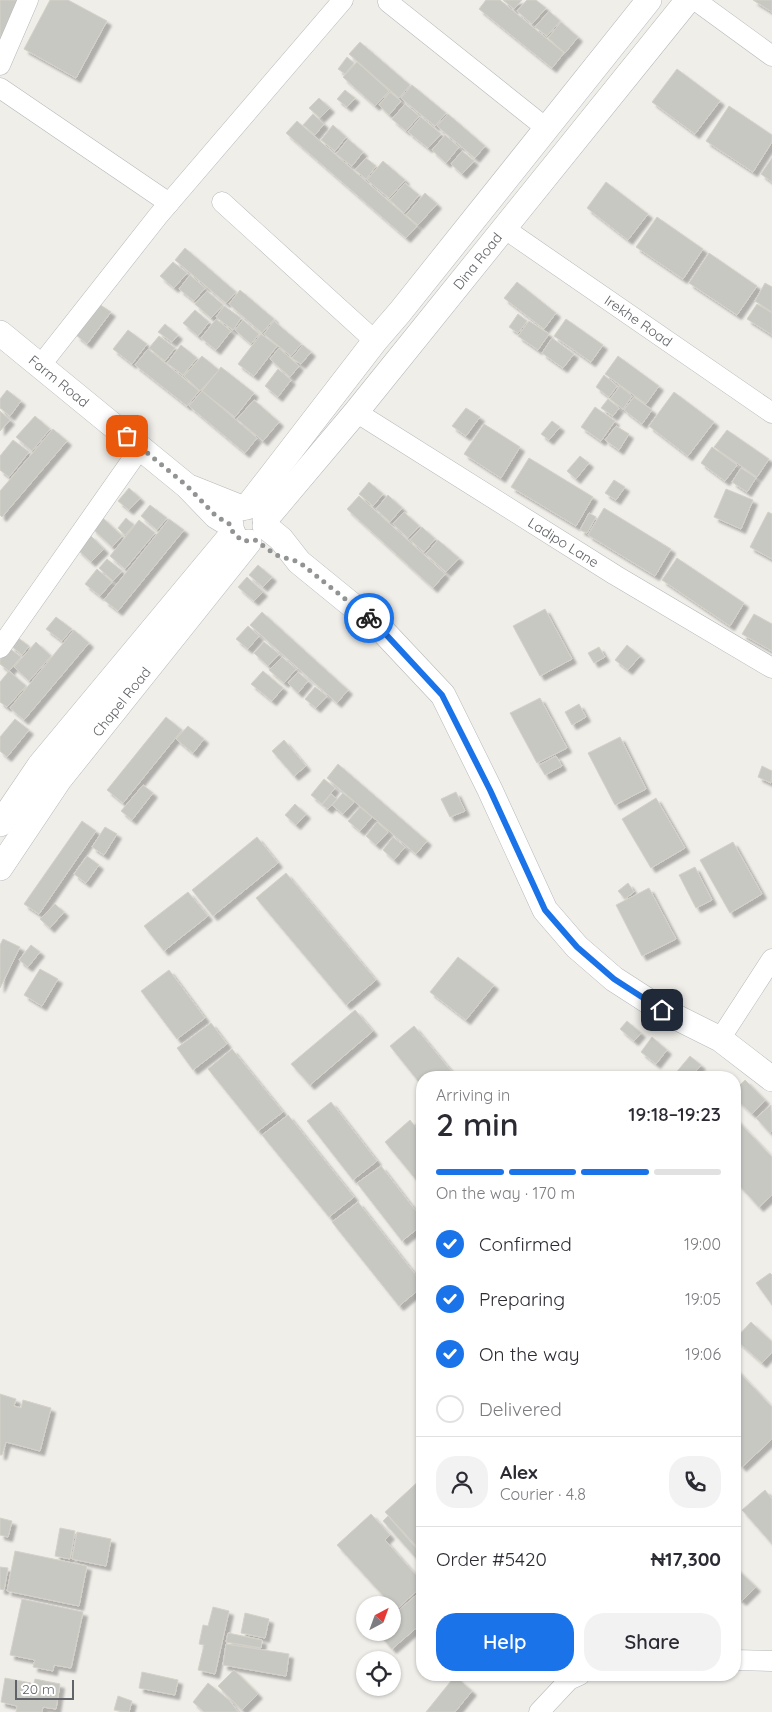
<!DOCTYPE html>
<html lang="en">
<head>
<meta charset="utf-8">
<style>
	:root { --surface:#fff; --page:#f2f2f3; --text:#2b2b33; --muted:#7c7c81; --line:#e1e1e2; --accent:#1a73e8 }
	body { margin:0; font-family:Quicksand,sans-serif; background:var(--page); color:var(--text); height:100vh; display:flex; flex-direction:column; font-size:19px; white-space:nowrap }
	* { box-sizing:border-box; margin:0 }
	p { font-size:16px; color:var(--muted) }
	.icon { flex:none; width:28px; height:28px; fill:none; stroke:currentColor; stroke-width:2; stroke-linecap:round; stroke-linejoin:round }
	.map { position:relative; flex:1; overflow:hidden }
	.side { position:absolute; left:416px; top:1071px; width:325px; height:610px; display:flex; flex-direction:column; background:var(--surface); border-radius:20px; box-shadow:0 1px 4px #0004 }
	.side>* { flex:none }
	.needle { width:32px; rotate:41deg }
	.fabs { position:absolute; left:356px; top:1596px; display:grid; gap:10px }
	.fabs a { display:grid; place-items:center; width:45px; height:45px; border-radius:50%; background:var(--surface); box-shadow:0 1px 4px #0004; font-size:25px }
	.scale { position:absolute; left:15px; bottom:12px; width:59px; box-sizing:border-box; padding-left:5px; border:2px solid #606367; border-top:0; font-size:14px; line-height:18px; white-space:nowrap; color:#606367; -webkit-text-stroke:4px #fff; paint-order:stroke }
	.pin { position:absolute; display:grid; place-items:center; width:42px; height:42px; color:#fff; margin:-21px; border-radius:10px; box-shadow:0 2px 8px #0006 }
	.courier { position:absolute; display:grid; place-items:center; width:50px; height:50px; margin:-25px; border:4px solid #1a73e8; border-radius:50%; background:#fff; color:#222; box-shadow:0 1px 6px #0007 }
	.head em { font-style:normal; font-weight:600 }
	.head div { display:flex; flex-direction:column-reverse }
	.head { display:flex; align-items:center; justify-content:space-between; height:85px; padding:0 20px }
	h1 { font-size:32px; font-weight:600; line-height:38px }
	.bar { display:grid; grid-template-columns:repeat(4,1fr); gap:8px 5px; align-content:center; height:60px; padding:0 20px }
	.bar i { height:6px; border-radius:4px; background:var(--line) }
	.bar .selected { background:var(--accent) }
	.bar p { grid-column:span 4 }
	.line { display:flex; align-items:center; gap:12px; padding:0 20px; border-top:1px solid var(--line) }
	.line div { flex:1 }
	.round { display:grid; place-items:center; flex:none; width:52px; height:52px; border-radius:20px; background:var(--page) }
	ol { padding:0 20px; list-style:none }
	li { display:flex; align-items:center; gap:15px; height:55px }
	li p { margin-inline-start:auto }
	li .icon { padding:5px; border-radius:50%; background:var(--accent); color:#fff; stroke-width:4 }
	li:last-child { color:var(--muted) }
	li i { width:28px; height:28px; border:2px solid var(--line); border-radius:50% }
	.cta { display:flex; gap:10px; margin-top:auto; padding:10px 20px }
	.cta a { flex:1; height:58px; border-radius:20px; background:var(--accent); color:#fff; font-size:20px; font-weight:600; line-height:58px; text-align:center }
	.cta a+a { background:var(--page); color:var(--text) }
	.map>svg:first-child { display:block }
	.building { fill:#c8c8c3; stroke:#d4d1c8; filter:url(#shadow) }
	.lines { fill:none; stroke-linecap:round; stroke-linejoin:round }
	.minor-casing { stroke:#b5b8bb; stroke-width:21 }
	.tertiary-casing { stroke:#b5b8bb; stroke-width:26 }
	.minor { stroke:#fff; stroke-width:20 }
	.tertiary { stroke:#fff; stroke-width:25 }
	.done { stroke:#929494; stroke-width:5; stroke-dasharray:0 9 }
	.route { stroke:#1a73e8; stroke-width:6 }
	.labels { text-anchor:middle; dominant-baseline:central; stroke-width:5; stroke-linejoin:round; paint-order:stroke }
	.street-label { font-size:14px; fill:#606367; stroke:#fff }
</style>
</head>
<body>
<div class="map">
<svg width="772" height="1712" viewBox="0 0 772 1712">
	<defs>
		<filter id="shadow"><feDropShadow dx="4.5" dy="4.5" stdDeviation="1" flood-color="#0004"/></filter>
	</defs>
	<rect width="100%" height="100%" fill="#f0eee9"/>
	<!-- building -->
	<path class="building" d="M 0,0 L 24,0 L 0,47 Z
		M 50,0 L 68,0 L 107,21 L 76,78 L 24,49 Z
		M 486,0 L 500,0 L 564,53 L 552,68 L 479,9 Z
		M 503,0 L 522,0 L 514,9 Z
		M 527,0 L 536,0 L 546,8 L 532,24 L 517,11 Z
		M 753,0 L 772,0 L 772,12 Z
		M 549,11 L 560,21 L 547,36 L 535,27 Z
		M 561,22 L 578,37 L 565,53 L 548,38 Z
		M 360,42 L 410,85 L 399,98 L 349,54 Z
		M 347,57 L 354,63 L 345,74 L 338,69 Z
		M 357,62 L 389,91 L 375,106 L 343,77 Z
		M 677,69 L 720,101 L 695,134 L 652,102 Z
		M 412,85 L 446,113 L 435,126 L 401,98 Z
		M 345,90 L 355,98 L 347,107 L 337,99 Z
		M 390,92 L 401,101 L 389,115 L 379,105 Z
		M 319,98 L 330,108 L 320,118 L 309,108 Z
		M 405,104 L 419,116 L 406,131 L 392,119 Z
		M 729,106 L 772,135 L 772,142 L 753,172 L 706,141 Z
		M 313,114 L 324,124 L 315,135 L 303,125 Z
		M 448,114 L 485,146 L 475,158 L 437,126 Z
		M 421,117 L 441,134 L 428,148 L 408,132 Z
		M 297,121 L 417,226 L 406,238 L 286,133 Z
		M 333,125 L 346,137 L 335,151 L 321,140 Z
		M 445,135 L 459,147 L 446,163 L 432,150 Z
		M 348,139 L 363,152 L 352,166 L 336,154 Z
		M 462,151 L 474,161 L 462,174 L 451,164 Z
		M 366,158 L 376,166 L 366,179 L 355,170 Z
		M 772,158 L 772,182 L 761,174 Z
		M 383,161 L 405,180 L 389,198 L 367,180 Z
		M 606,182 L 648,214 L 628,240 L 587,208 Z
		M 405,183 L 419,195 L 404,213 L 390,200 Z
		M 425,193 L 437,204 L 418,225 L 406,215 Z
		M 657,217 L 703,249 L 683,279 L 636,247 Z
		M 185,248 L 236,292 L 226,303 L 175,260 Z
		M 709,253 L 757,286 L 737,315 L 689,283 Z
		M 173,262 L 187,273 L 174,288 L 160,276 Z
		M 190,275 L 205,288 L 194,301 L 179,289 Z
		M 517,282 L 556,313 L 544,329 L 504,298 Z
		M 765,283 L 772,287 L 772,312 L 755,301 Z
		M 240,290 L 274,319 L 262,333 L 229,304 Z
		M 207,291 L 223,305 L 211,318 L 195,304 Z
		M 99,304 L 111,312 L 87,344 L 76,335 Z
		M 757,304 L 772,313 L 772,335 L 747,319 Z
		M 224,306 L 241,318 L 233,330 L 216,317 Z
		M 195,310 L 209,322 L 198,336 L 183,323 Z
		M 518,314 L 527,321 L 518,333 L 509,327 Z
		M 216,319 L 231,331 L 216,350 L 201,338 Z
		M 566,319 L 603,345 L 591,362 L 554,336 Z
		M 243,320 L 259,334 L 251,344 L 235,330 Z
		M 274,321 L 301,344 L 291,356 L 264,334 Z
		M 529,321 L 549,334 L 538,350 L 518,336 Z
		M 165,324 L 178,335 L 172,342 L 158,332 Z
		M 128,330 L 147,344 L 132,364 L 113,349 Z
		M 261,334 L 277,346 L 254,376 L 238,364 Z
		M 159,336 L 175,348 L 165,361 L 149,348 Z
		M 552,338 L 574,354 L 563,368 L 542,353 Z
		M 181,345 L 197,358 L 183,375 L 167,363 Z
		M 303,345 L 311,352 L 301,364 L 292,358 Z
		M 279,348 L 299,366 L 290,377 L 270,359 Z
		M 148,349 L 199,391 L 187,406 L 135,365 Z
		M 202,356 L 219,370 L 200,391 L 184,376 Z
		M 618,356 L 659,386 L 646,404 L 605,374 Z
		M 221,367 L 254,393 L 235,417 L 202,391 Z
		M 278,369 L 291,380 L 278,397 L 265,386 Z
		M 604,375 L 617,386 L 609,397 L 596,387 Z
		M 620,386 L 632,396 L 623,409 L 610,399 Z
		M 7,390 L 21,401 L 10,416 L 0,408 L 0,399 Z
		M 202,391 L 257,438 L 245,453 L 189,406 Z
		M 674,392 L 714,422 L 688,456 L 649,426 Z
		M 634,397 L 652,410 L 642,424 L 624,410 Z
		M 608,399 L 619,408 L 613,416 L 601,408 Z
		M 254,400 L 279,422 L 263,441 L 237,419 Z
		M 595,407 L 615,421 L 601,441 L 581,427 Z
		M 466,408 L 480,417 L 466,436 L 452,426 Z
		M 0,411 L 10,420 L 0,431 Z
		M 35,416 L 50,429 L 32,451 L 16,437 Z
		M 552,421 L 560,427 L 549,440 L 541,434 Z
		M 484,424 L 520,447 L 501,478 L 464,454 Z
		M 616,426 L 629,434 L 619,450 L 605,440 Z
		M 53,429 L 67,441 L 2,517 L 0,515 L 0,491 Z
		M 727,430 L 769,459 L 757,477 L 714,447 Z
		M 13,440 L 29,452 L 9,477 L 0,470 L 0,456 Z
		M 712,447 L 737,465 L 725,481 L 701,463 Z
		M 580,456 L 589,463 L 576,479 L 567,471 Z
		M 529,458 L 593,497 L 576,526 L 511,487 Z
		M 741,468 L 756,478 L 747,492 L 732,482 Z
		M 614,480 L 625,487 L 616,500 L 605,493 Z
		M 369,482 L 383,494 L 373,506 L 359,494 Z
		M 129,488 L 140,498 L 129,510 L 118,501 Z
		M 726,489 L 753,500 L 741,529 L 714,517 Z
		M 388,495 L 402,508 L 390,522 L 376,509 Z
		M 359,496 L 445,574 L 433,588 L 347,509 Z
		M 150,505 L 167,518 L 157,530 L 141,516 Z
		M 604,508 L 671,549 L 655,576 L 588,535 Z
		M 404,512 L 419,526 L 408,538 L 393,524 Z
		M 768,512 L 772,514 L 772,559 L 750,547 Z
		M 589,513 L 596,517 L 587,533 L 580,530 Z
		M 102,517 L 122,536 L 112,547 L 92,528 Z
		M 126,518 L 134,525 L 125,535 L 118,528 Z
		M 169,519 L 184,530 L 118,611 L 104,600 Z
		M 139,520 L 155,533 L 125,569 L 110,556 Z
		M 422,527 L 435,539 L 424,552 L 410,540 Z
		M 90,535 L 104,549 L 91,562 L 77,549 Z
		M 438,540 L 459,558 L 446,572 L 426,554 Z
		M 677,558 L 744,603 L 730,626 L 662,580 Z
		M 107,559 L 122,571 L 113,581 L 99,568 Z
		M 258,565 L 272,577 L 263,587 L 249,575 Z
		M 97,569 L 112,582 L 100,596 L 85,584 Z
		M 247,577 L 263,592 L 254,601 L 238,587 Z
		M 545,609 L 572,659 L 540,676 L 513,626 Z
		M 262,612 L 348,690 L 337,703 L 250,625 Z
		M 754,614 L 772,624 L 772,651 L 742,634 Z
		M 56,617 L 72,629 L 62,641 L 46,629 Z
		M 248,626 L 259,636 L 248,649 L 236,639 Z
		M 74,630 L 89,643 L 24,720 L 10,708 Z
		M 17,637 L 29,646 L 22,655 L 10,645 Z
		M 36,642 L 51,656 L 29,681 L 14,667 Z
		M 264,642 L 279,654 L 268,666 L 254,653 Z
		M 627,645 L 640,656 L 628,670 L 615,660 Z
		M 599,647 L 605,657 L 594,663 L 588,653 Z
		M 9,648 L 21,657 L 9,671 L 0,664 L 0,660 Z
		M 282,657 L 296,669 L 284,683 L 269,670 Z
		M 9,671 L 26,686 L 7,707 L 0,702 L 0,682 Z
		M 263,671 L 283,688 L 272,701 L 251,684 Z
		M 298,672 L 308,681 L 298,693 L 288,683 Z
		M 315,687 L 327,696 L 316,708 L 305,699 Z
		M 540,698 L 567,748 L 537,763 L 510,713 Z
		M 579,704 L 586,717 L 572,725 L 565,712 Z
		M 166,717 L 182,730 L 123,803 L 107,790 Z
		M 15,719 L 29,730 L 7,757 L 0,751 L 0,737 Z
		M 188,726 L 204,739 L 193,753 L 176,739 Z
		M 620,737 L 646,789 L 615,805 L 588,753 Z
		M 284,740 L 306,766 L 294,776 L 272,751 Z
		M 556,756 L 562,766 L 545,775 L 539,765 Z
		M 338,764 L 427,841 L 416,854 L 327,778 Z
		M 762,766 L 772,771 L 771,783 L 758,777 Z
		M 324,779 L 335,788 L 322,804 L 311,795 Z
		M 143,785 L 153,793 L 132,820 L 121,811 Z
		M 456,792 L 465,811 L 450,817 L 441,799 Z
		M 343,793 L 354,802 L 343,814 L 332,805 Z
		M 331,794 L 337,799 L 328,809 L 322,805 Z
		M 656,798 L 685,848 L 651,868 L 622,819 Z
		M 295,804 L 306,814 L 296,825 L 285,815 Z
		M 360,807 L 372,817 L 360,831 L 348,821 Z
		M 82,821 L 96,831 L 39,914 L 24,904 Z
		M 377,822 L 388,832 L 376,845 L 366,836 Z
		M 105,827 L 117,834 L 104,855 L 92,847 Z
		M 257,837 L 278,863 L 213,916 L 192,890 Z
		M 393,837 L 405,847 L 394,860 L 383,850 Z
		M 733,842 L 762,894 L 730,913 L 700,860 Z
		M 87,856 L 99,865 L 86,883 L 74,874 Z
		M 695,867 L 712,900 L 696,908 L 679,875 Z
		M 286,873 L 376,980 L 346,1005 L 256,898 Z
		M 628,883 L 634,892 L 625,899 L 618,891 Z
		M 649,888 L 676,939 L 642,956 L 616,905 Z
		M 188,892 L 208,916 L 164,951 L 144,926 Z
		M 55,904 L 64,912 L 50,928 L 40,919 Z
		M 3,939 L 20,947 L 0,988 L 0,945 Z
		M 31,945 L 40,952 L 28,967 L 19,960 Z
		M 458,957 L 494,985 L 466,1020 L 430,992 Z
		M 40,969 L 58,979 L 42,1006 L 24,995 Z
		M 169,970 L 205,1018 L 177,1039 L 141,991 Z
		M 355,1010 L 373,1031 L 310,1085 L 291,1064 Z
		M 627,1021 L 641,1033 L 634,1041 L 620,1029 Z
		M 211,1023 L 227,1044 L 193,1070 L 177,1048 Z
		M 414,1026 L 457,1078 L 422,1078 L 422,1086 L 390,1046 Z
		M 652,1037 L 667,1050 L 656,1064 L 641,1052 Z
		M 232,1049 L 283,1112 L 258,1131 L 208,1069 Z
		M 690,1056 L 701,1065 L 690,1078 L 677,1078 L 674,1075 Z
		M 745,1080 L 765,1100 L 752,1114 L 735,1098 L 735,1090 Z
		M 331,1102 L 377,1161 L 353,1180 L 307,1121 Z
		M 771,1105 L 772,1131 L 770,1133 L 756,1118 Z
		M 288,1115 L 354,1197 L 329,1217 L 262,1135 Z
		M 735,1118 L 772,1157 L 772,1195 L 759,1207 L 735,1181 Z
		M 410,1120 L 422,1135 L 422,1187 L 385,1142 Z
		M 381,1166 L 422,1219 L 422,1225 L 402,1241 L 357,1183 Z
		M 358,1202 L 422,1283 L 422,1287 L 399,1306 L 332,1222 Z
		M 770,1273 L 772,1275 L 772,1305 L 756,1283 Z
		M 751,1322 L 772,1342 L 772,1352 L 762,1363 L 735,1339 Z
		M 735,1368 L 772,1407 L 772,1439 L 742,1467 L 735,1459 Z
		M 0,1394 L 16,1399 L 14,1406 L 21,1408 L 23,1400 L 51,1408 L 40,1451 L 6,1442 L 2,1455 L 0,1455 Z
		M 422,1478 L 422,1552 L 385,1512 Z
		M 765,1490 L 772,1499 L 772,1544 L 742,1510 Z
		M 371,1514 L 390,1535 L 385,1540 L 422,1582 L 422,1586 L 396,1610 L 337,1545 Z
		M 388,1516 L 422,1555 L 422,1565 L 383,1521 Z
		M 0,1518 L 12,1521 L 8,1537 L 0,1535 Z
		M 60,1528 L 75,1531 L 70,1559 L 55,1556 Z
		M 77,1532 L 111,1539 L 106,1566 L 72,1559 Z
		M 15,1551 L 87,1566 L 79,1606 L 7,1591 Z
		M 0,1567 L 8,1568 L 4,1590 L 0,1589 Z
		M 735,1567 L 756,1587 L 742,1601 L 735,1595 Z
		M 422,1590 L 422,1623 L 392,1649 L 377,1632 L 392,1632 L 392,1616 Z
		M 22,1599 L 83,1612 L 71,1668 L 54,1665 L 53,1671 L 33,1667 L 35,1660 L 10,1655 Z
		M 213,1607 L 229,1611 L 215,1674 L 198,1670 L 204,1645 L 199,1644 L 203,1625 L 208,1626 Z
		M 245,1613 L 269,1619 L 265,1638 L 241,1633 Z
		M 228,1633 L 262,1640 L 261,1648 L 226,1642 Z
		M 226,1644 L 289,1654 L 286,1676 L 223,1665 Z
		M 234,1670 L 258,1694 L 242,1710 L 218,1686 Z
		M 142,1672 L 178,1680 L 175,1695 L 139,1688 Z
		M 455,1676 L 472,1691 L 455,1712 L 426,1712 Z
		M 5,1678 L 31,1683 L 29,1694 L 38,1696 L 39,1694 L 32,1692 L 35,1679 L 60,1684 L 56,1709 L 43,1707 L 42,1712 L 16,1712 L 17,1706 L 1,1702 Z
		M 208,1683 L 229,1700 L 238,1712 L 204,1712 L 193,1702 Z
		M 118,1696 L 132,1701 L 129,1712 L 114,1710 Z"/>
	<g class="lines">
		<defs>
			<g id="minor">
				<path d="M 695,0 L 772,56"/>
				<path d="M 388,2 L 546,128"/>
				<path d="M 0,65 L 28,0"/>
				<path d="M 0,88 L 169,203"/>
				<path d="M 222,202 L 375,341"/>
				<path id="s1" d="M 505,229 L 772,413"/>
				<path d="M 40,366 L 158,216 L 343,0"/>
				<path id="s2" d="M 356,412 L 615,575 L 772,668"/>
				<path d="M 0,648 L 141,447"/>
				<path d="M 720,1039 L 772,959"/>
				<path d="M 735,1660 L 772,1661"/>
				<path d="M 539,1712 L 569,1680 L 580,1675"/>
			</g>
			<g id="tertiary">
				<path id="s3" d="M 0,333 L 187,486 L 216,516 L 231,525"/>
				<path d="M 192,488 L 242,508"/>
				<path d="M 247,507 L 375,341 L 400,312 L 649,0"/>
				<path id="s4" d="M 265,520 L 356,412 L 688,0"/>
				<path d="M 265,526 L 281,539 L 299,562 L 380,628 L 443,695 L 490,790 L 545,910 L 577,947 L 614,979 L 662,1010 L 720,1039 L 772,1079"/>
				<path d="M 0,824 L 40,765 L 233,533"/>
				<path id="s5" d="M 0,868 L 59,780 L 249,542"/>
			</g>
		</defs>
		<!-- minor casing -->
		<use href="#minor" class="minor-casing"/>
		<!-- tertiary casing -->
		<use href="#tertiary" class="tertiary-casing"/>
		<!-- minor -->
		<use href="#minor" class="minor"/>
		<!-- tertiary -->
		<use href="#tertiary" class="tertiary"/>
	</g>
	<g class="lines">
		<!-- done -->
		<path class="done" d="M 127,436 L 187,486 L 216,516 L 231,525 L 233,533 L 243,541 L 255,540 L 276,555 L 299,562 L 369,618"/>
		<!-- route -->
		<path class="route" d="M 369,618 L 380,628 L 442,695 L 490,790 L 545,910 L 577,947 L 614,979 L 662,1010"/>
	</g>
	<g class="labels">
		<!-- street labels -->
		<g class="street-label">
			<text stroke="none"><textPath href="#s4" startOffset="335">Dina Road</textPath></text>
			<text stroke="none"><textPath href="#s1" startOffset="162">Irekhe Road</textPath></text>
			<text stroke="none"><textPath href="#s3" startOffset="76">Farm Road</textPath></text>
			<text stroke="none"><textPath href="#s2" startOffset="245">Ladipo Lane</textPath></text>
			<text stroke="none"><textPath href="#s5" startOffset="206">Chapel Road</textPath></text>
		</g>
	</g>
</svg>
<div class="fabs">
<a><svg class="needle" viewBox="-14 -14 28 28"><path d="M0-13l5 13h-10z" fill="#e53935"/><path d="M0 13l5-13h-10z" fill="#7c7c81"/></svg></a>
<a><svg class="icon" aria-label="locate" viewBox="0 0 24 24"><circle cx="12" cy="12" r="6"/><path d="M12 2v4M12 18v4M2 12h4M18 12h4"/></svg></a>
</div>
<div class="scale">20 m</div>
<div class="pin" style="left:127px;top:436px;background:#ea580c"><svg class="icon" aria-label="bag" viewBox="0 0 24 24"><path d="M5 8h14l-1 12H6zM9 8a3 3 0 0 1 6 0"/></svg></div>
<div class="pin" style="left:662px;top:1010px;background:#1f2937"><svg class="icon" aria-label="home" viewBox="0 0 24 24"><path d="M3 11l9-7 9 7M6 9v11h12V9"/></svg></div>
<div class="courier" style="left:369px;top:618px"><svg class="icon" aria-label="bike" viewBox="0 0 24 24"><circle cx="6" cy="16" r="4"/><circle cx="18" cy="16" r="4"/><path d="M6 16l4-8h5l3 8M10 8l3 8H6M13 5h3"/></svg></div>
<section class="side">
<div class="head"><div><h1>2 min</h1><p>Arriving in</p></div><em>19:18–19:23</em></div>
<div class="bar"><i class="selected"></i><i class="selected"></i><i class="selected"></i><i></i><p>On the way · 170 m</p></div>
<ol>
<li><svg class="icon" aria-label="check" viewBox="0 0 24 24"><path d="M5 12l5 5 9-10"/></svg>Confirmed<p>19:00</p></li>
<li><svg class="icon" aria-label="check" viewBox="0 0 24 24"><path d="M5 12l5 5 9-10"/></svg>Preparing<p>19:05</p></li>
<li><svg class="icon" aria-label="check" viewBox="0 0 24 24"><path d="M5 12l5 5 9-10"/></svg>On the way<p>19:06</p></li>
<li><i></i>Delivered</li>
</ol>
<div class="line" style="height:90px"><a class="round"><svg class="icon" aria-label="person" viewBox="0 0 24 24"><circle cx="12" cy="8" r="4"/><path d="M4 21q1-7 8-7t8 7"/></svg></a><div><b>Alex</b><p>Courier · 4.8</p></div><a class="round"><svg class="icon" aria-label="phone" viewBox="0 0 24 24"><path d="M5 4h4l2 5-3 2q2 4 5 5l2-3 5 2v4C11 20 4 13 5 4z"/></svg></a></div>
<div class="line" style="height:65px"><div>Order #5420</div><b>₦17,300</b></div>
<div class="cta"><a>Help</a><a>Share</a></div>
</section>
</div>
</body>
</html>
